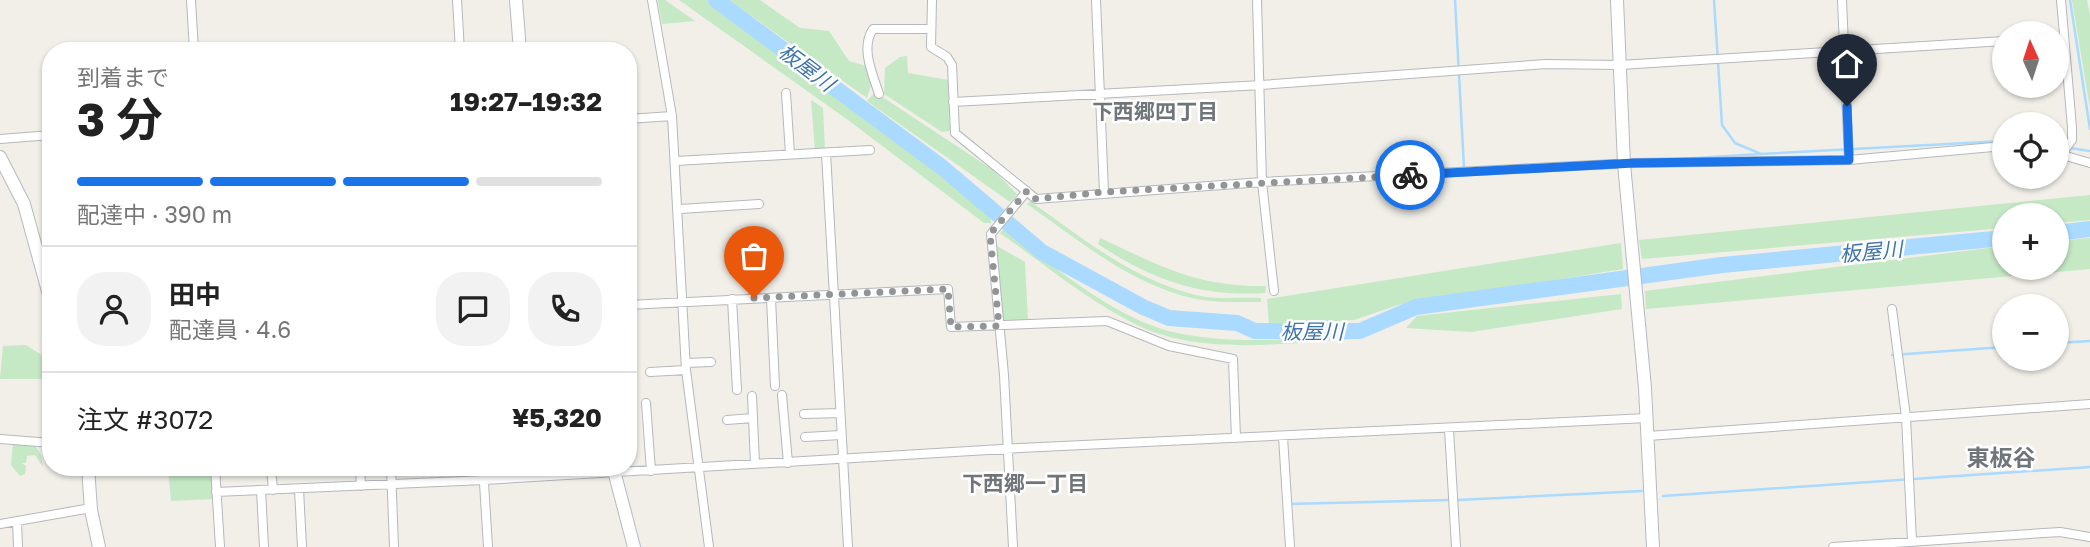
<!DOCTYPE html>
<html lang="ja">
<head>
<meta charset="utf-8">
<style>
	:root { --surface:#fff; --page:#f2f2f2; --text:#222; --muted:#767676; --line:#e0e0e0; --accent:#1a73e8 }
	body { margin:0; font-family:"Golos Text","Noto Sans JP",sans-serif; background:var(--page); color:var(--text); height:100vh; display:flex; flex-direction:column; font-size:26px; white-space:nowrap }
	* { box-sizing:border-box; margin:0 }
	p { font-size:23px; color:var(--muted) }
	.icon { flex:none; width:38px; height:38px; fill:none; stroke:currentColor; stroke-width:2; stroke-linecap:round; stroke-linejoin:round }
	.map { position:relative; flex:1; overflow:hidden }
	.details { position:absolute; left:42px; top:42px; width:595px; height:434px; display:flex; flex-direction:column; background:var(--surface); border-radius:28px; box-shadow:0 2px 5px #0004 }
	.details>* { flex:none }
	.needle { width:46px; rotate:357deg }
	.buttons { position:absolute; left:1992px; top:21px; display:grid; gap:14px }
	.buttons a { display:grid; place-items:center; width:77px; height:77px; border-radius:50%; background:var(--surface); box-shadow:0 2px 5px #0004; font-size:35px }
	.pin { position:absolute; display:grid; place-items:center; width:60px; height:60px; color:#fff; margin:-72px -30px; border-radius:50% 50% 50% 0; rotate:-45deg; box-shadow:0 0 7px #0007 }
	.pin .icon { rotate:45deg }
	.courier { position:absolute; display:grid; place-items:center; width:70px; height:70px; margin:-35px; border:5px solid #1a73e8; border-radius:50%; background:#fff; color:#222; box-shadow:0 2px 9px #0007 }
	.head em { font-style:normal; font-weight:700 }
	.head div { display:flex; flex-direction:column-reverse }
	.head { display:flex; align-items:center; justify-content:space-between; height:119px; padding:0 35px }
	h1 { font-size:46px; font-weight:700; line-height:52px }
	.bar { display:grid; grid-template-columns:repeat(4,1fr); gap:10px 7px; align-content:center; height:84px; padding:0 35px }
	.bar i { height:9px; border-radius:5px; background:var(--line) }
	.bar .selected { background:var(--accent) }
	.bar p { grid-column:span 4 }
	.line { display:flex; align-items:center; gap:18px; padding:0 35px; border-top:2px solid var(--line) }
	.line div { flex:1 }
	.round { display:grid; place-items:center; flex:none; width:74px; height:74px; border-radius:28px; background:var(--page) }
	.map>svg:first-child { display:block }
	.green { fill:#c5e8c5 }
	.lines { fill:none; stroke-linecap:round; stroke-linejoin:round }
	.stream { stroke:#aadaff; stroke-width:2.5 }
	.river { stroke:#aadaff; stroke-width:16 }
	.street-casing { stroke:#b5b8bc; stroke-width:10 }
	.secondary-casing { stroke:#b6babf; stroke-width:14 }
	.street { stroke:#fff; stroke-width:8 }
	.secondary { stroke:#fff; stroke-width:12 }
	.done { stroke:#929495; stroke-width:7; stroke-dasharray:0 12.6 }
	.route { stroke:#1a73e8; stroke-width:9 }
	.labels { text-anchor:middle; dominant-baseline:central; stroke-width:5; stroke-linejoin:round; paint-order:stroke }
	.water-label { font-size:21px; font-style:italic; fill:#4174aa; stroke:#fff }
	.neighbourhood-label { font-size:21px; font-weight:bold; fill:#70757a; stroke:#fff }
	.quarter-label { font-size:23px; font-weight:bold; fill:#70757a; stroke:#fff }
</style>
</head>
<body>
<div class="map">
<svg width="2090" height="547" viewBox="0 0 2090 547">
	<rect width="100%" height="100%" fill="#f1efe8"/>
	<!-- green -->
	<path class="green" d="M 658,0 L 665,0 L 695,21 L 662,24 Z
		M 679,0 L 717,0 C 753,35 793,62 834,92 C 850,104 864,117 883,127 L 990,212 L 991,223 L 984,223 L 848,120 Z
		M 729,0 L 760,0 L 800,28 L 829,31 L 849,61 L 866,66 L 871,85 L 867,98 Z
		M 2072,0 L 2087,0 L 2090,15 L 2090,109 Z
		M 907,56 L 908,73 L 948,80 L 950,131 L 942,132 L 884,94 L 885,68 L 900,57 Z
		M 875,92 L 993,170 L 1017,194 L 1010,202 L 867,101 Z
		M 811,100 L 823,108 L 825,150 L 815,150 Z
		M 2090,195 L 2090,220 L 2056,223 L 2056,215 L 2004,215 L 2004,228 L 1642,259 L 1639,240 Z
		M 1030,201 C 1082,238 1132,279 1195,295 C 1216,300 1240,297 1261,298 L 1261,302 C 1240,302 1217,303 1196,299 C 1131,285 1080,241 1027,204 Z
		M 1005,227 C 1050,265 1118,321 1177,333 C 1235,345 1294,339 1352,335 L 1353,339 C 1283,343 1202,356 1137,325 C 1088,301 1044,264 1000,233 Z
		M 1100,238 C 1160,266 1197,287 1266,286 L 1265,293 C 1200,297 1152,280 1098,244 Z
		M 2090,238 L 2090,269 L 1646,309 L 1645,291 L 2004,246 L 2004,268 L 2056,268 L 2056,241 Z
		M 1621,243 L 1623,269 L 1398,305 L 1354,320 L 1269,325 L 1267,299 Z
		M 997,246 L 1025,262 L 1028,321 L 1002,323 Z
		M 1621,294 L 1622,309 L 1471,332 L 1406,328 L 1417,316 Z
		M 26,345 L 51,361 L 51,379 L 0,379 L 3,346 Z
		M 13,442 L 34,444 L 41,455 L 43,467 L 35,455 L 27,456 L 26,463 L 22,463 L 26,466 L 25,474 L 20,476 L 11,465 Z
		M 168,467 L 212,467 L 214,499 L 171,501 Z"/>
	<g class="lines">
		<!-- stream -->
		<path class="stream" d="M 1455,0 L 1464,168
			M 1714,0 L 1722,125 L 1735,143 L 1761,154 L 2004,141
			M 2070,0 L 2090,129
			M 2070,148 L 2090,151
			M 1679,159 L 1761,154
			M 2056,343 L 2090,341
			M 1892,355 L 2004,347
			M 1663,496 L 2090,467
			M 1457,500 L 1642,491
			M 1289,504 L 1450,500"/>
		<!-- river -->
		<path class="river" d="M 716,0 L 943,168 L 1042,252 L 1143,307 L 1169,318 L 1237,323 L 1255,331 L 1360,331 L 1416,307 L 1722,265 L 2004,238
			M 2056,233 L 2090,229"/>
		<defs>
			<path id="street" d="M 191,0 L 194,51
				M 457,0 L 460,51
				M 652,0 L 672,116 L 686,370 L 709,547
				M 932,0 L 931,47 L 947,57 L 952,65 L 955,133 L 1036,199 L 1262,182 L 1634,163 L 1849,160 L 2004,146
				M 1096,0 L 1104,192
				M 1257,0 L 1262,182 L 1274,291
				M 1842,0 L 1849,160
				M 786,93 L 790,154
				M 879,94 C 873,75 860,48 873,29 L 930,29
				M 953,102 L 1261,85 L 1546,64 L 1620,65 L 2004,41
				M 628,119 L 672,116
				M 0,139 L 51,135
				M 826,153 L 848,547
				M 2059,154 L 2090,163
				M 2061,155 L 2072,140 L 2072,127 L 2061,0
				M 676,161 L 870,150
				M 680,209 L 759,204
				M 754,298 L 753,257 L 779,254
				M 771,298 L 775,386
				M 732,299 L 737,390
				M 628,305 L 948,289 L 951,327 L 1107,321 L 1169,346 L 1233,359 L 1236,438
				M 1892,309 L 1906,417 L 1912,541
				M 686,363 L 711,362
				M 628,371 L 628,376
				M 650,372 L 686,370
				M 782,395 L 788,463
				M 752,396 L 755,464
				M 646,403 L 651,471
				M 804,414 L 840,413
				M 727,420 L 753,418
				M 1449,429 L 1456,547
				M 1648,436 L 2090,404
				M 805,437 L 841,435
				M 1283,437 L 1290,547
				M 0,439 L 51,443
				M 215,467 L 220,547
				M 271,467 L 273,490
				M 360,467 L 361,486
				M 391,467 L 394,547
				M 483,467 L 488,547
				M 299,489 L 302,547
				M 261,490 L 264,547
				M 216,492 L 484,480 L 1020,448 L 1647,418
				M 17,521 L 18,547
				M 0,524 L 91,508
				M 1013,547 L 1004,375 L 991,234 L 1027,191
				M 1833,547 L 2060,532 L 2090,537"/>
			<path id="secondary" d="M 516,0 L 520,51
				M 1617,0 L 1624,164 L 1645,388 L 1653,547
				M 0,157 L 24,204 L 51,302
				M 88,467 L 91,510 L 99,547
				M 613,467 L 634,547"/>
		</defs>
		<!-- street casing -->
		<use href="#street" class="street-casing"/>
		<!-- secondary casing -->
		<use href="#secondary" class="secondary-casing"/>
		<!-- street -->
		<use href="#street" class="street"/>
		<!-- secondary -->
		<use href="#secondary" class="secondary"/>
	</g>
	<g class="lines">
		<!-- done -->
		<path class="done" d="M 754,298 L 948,289 L 951,327 L 999,326 L 990,234 L 1027,191 L 1036,199 L 1104,192 L 1410,175"/>
		<!-- route -->
		<path class="route" d="M 1410,175 L 1634,163 L 1849,160 L 1847,106"/>
	</g>
	<g class="labels">
		<!-- water labels -->
		<g class="water-label">
			<text transform="translate(807 67) rotate(37)">板屋川</text>
			<text transform="translate(1871 251) rotate(-5)">板屋川</text>
			<text x="1312" y="331">板屋川</text>
		</g>
		<!-- neighbourhood labels -->
		<g class="neighbourhood-label">
			<text x="1155" y="111">下西郷四丁目</text>
			<text x="1025" y="483">下西郷一丁目</text>
		</g>
		<!-- quarter labels -->
		<g class="quarter-label">
			<text x="2001" y="457">東板谷</text>
		</g>
	</g>
</svg>
<div class="buttons">
<a><svg class="needle" viewBox="-14 -14 28 28"><path d="M0-13l5 13h-10z" fill="#e53935"/><path d="M0 13l5-13h-10z" fill="#767676"/></svg></a>
<a><svg class="icon" aria-label="locate" viewBox="0 0 24 24"><circle cx="12" cy="12" r="6"/><path d="M12 2v4M12 18v4M2 12h4M18 12h4"/></svg></a>
<a>+</a>
<a>−</a>
</div>
<div class="pin" style="left:754px;top:298px;background:#ea580c"><svg class="icon" aria-label="bag" viewBox="0 0 24 24"><path d="M5 8h14l-1 12H6zM9 8a3 3 0 0 1 6 0"/></svg></div>
<div class="pin" style="left:1847px;top:106px;background:#1f2937"><svg class="icon" aria-label="home" viewBox="0 0 24 24"><path d="M3 11l9-7 9 7M6 9v11h12V9"/></svg></div>
<div class="courier" style="left:1410px;top:175px"><svg class="icon" aria-label="bike" viewBox="0 0 24 24"><circle cx="6" cy="16" r="4"/><circle cx="18" cy="16" r="4"/><path d="M6 16l4-8h5l3 8M10 8l3 8H6M13 5h3"/></svg></div>
<section class="details">
<div class="head"><div><h1>3 分</h1><p>到着まで</p></div><em>19:27–19:32</em></div>
<div class="bar"><i class="selected"></i><i class="selected"></i><i class="selected"></i><i></i><p>配達中 · 390 m</p></div>
<div class="line" style="height:126px"><a class="round"><svg class="icon" aria-label="person" viewBox="0 0 24 24"><circle cx="12" cy="8" r="4"/><path d="M4 21q1-7 8-7t8 7"/></svg></a><div><b>田中</b><p>配達員 · 4.6</p></div><a class="round"><svg class="icon" aria-label="chat" viewBox="0 0 24 24"><path d="M4 5h16v11H9l-5 4z"/></svg></a><a class="round"><svg class="icon" aria-label="phone" viewBox="0 0 24 24"><path d="M5 4h4l2 5-3 2q2 4 5 5l2-3 5 2v4C11 20 4 13 5 4z"/></svg></a></div>
<div class="line" style="height:91px"><div>注文 #3072</div><b>¥5,320</b></div>
</section>
</div>
</body>
</html>
